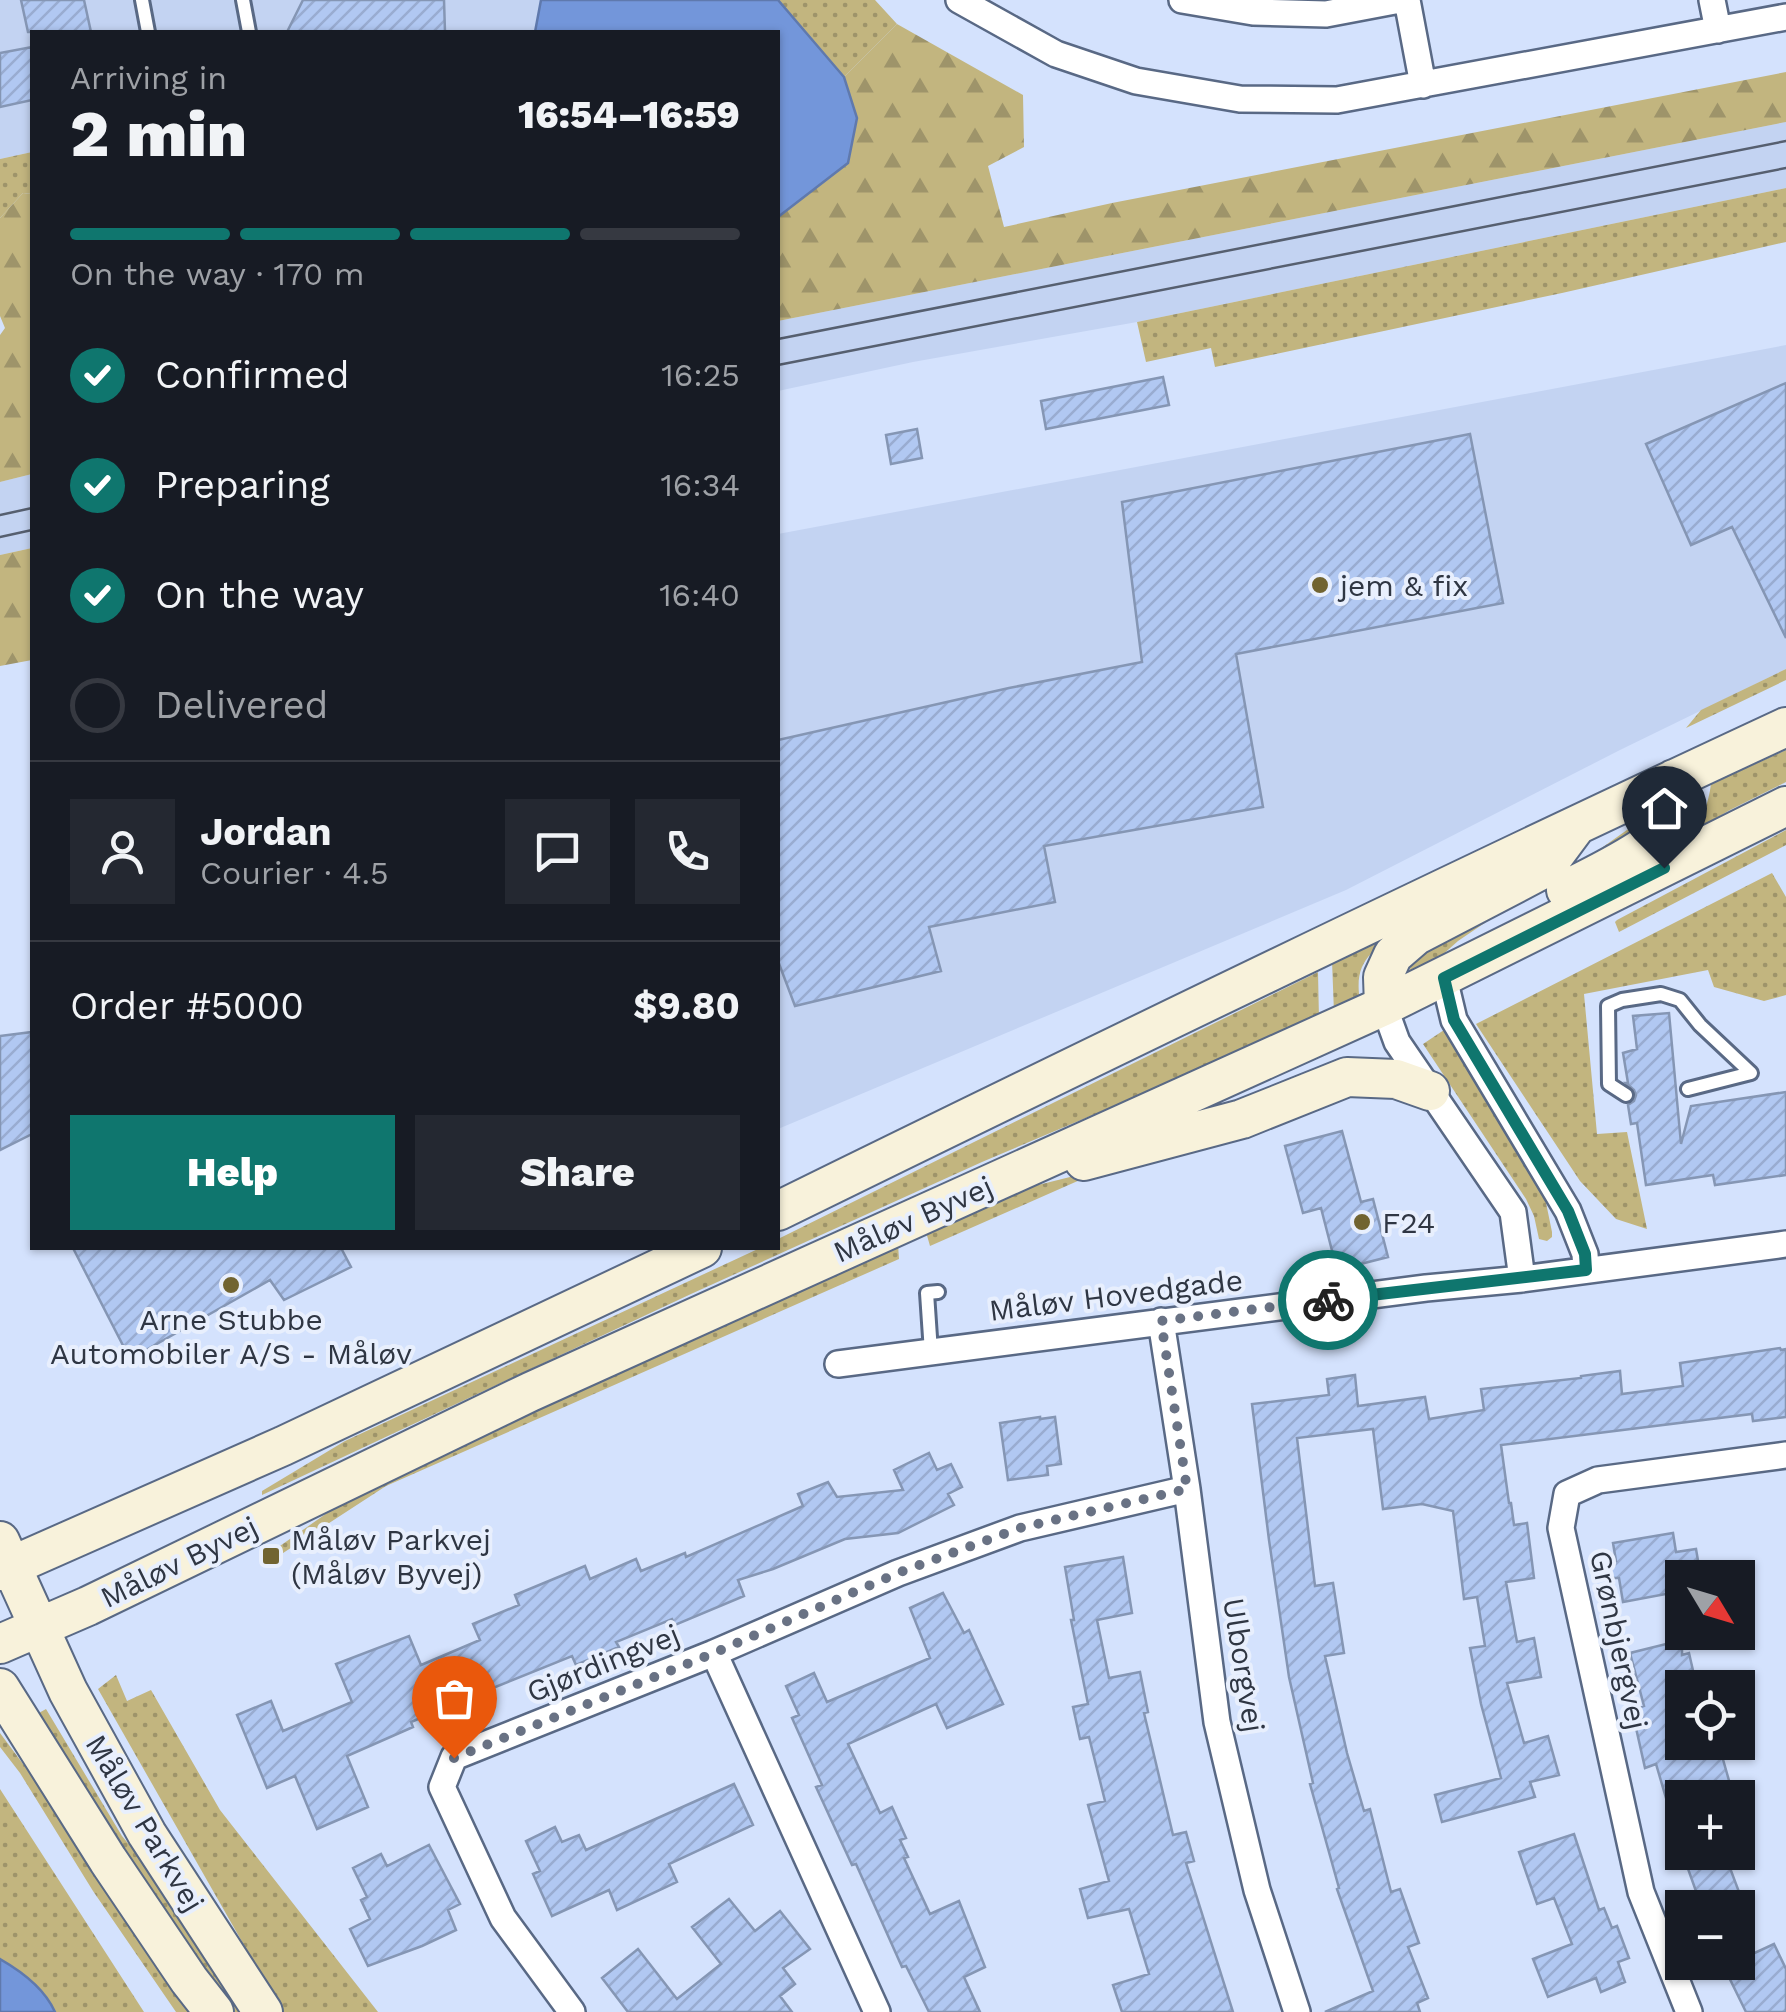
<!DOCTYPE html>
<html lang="en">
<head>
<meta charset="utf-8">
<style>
	:root { --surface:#171b24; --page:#242831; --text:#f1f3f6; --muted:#9ea1a6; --line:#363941; --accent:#0f766e }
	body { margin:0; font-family:"Work Sans",sans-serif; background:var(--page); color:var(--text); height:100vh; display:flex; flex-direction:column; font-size:38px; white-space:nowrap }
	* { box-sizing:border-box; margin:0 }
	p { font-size:32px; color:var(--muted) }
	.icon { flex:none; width:55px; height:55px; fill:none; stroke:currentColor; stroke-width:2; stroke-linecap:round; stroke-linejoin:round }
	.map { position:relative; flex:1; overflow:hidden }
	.side { position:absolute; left:30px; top:30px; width:750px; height:1220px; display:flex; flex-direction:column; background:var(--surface); border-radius:0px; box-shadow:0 2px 8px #0004 }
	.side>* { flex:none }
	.needle { width:65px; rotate:128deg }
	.tools { position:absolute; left:1665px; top:1560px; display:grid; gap:20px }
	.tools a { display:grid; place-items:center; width:90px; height:90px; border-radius:0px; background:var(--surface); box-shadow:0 2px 8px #0004; font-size:50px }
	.pin { position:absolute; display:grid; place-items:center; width:85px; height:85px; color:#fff; margin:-102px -42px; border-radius:50% 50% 50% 0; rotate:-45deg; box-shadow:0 0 10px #0007 }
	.pin .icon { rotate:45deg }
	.courier { position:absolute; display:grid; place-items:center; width:100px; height:100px; margin:-50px; border:8px solid #0f766e; border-radius:50%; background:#fff; color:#222; box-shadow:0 2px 12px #0007 }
	.summary em { font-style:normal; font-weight:800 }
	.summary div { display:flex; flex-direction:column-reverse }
	.summary { display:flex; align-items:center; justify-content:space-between; height:170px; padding:0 40px }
	h1 { font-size:65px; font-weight:800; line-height:75px }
	.bar { display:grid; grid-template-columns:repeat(4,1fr); gap:15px 10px; align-content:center; height:120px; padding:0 40px }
	.bar i { height:12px; border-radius:8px; background:var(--line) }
	.bar .on { background:var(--accent) }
	.bar p { grid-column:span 4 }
	.line { display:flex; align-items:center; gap:25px; padding:0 40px; border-top:2px solid var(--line) }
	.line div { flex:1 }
	.round { display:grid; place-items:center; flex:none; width:105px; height:105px; border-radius:0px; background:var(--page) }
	ol { padding:0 40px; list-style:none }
	li { display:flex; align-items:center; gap:30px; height:110px }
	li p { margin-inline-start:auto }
	li .icon { padding:10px; border-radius:50%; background:var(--accent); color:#fff; stroke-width:4 }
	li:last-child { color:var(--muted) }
	li i { width:55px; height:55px; border:5px solid var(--line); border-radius:50% }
	.action { display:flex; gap:20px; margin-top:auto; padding:20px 40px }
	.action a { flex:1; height:115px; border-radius:0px; background:var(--accent); color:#fff; font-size:40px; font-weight:800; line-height:115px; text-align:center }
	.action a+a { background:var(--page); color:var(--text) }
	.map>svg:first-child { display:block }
	.built { fill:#c3d3f2 }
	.grass { fill:url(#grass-dots) }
	.forest { fill:url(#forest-firs) }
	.water { fill:#7396da; stroke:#5f79ad; stroke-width:2.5 }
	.building { fill:url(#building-hatch); stroke:#8596b4; stroke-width:2.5 }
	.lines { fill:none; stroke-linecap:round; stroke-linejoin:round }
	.lane-casing { stroke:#596985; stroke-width:18 }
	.street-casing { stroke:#596985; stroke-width:30 }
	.secondary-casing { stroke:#596985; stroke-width:42 }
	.lane { stroke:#fff; stroke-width:12 }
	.street { stroke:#fff; stroke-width:25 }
	.secondary { stroke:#f8f2db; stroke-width:38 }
	.tram { stroke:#565f6f; stroke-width:2.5 }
	.done { stroke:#697284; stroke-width:10; stroke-dasharray:0 18 }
	.route { stroke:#0f766e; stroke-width:12 }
	.poi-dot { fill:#716431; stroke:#e8effd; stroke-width:4 }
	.labels { text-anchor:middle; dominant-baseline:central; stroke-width:8; stroke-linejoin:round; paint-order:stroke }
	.poi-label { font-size:30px; fill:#2f3643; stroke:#e8effd; text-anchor:start }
	.street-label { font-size:30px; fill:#2f3643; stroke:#e8effd }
</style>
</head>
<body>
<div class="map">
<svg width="1786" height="2012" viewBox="0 0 1786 2012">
	<defs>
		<pattern id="grass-dots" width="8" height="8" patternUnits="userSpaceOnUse" patternTransform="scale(2.5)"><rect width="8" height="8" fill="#c2b57f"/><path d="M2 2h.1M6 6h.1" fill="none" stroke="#9e946a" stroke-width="1.8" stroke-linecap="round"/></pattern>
		<pattern id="forest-firs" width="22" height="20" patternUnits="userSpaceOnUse" patternTransform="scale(2.5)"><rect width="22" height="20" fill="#c2b57f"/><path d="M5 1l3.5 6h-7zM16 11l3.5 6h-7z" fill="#9e946a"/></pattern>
		<pattern id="building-hatch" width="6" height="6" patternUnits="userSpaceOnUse" patternTransform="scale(2.5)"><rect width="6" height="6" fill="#b1c8f2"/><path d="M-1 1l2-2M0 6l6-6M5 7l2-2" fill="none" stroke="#99acd1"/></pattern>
	</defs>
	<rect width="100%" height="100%" fill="#d4e2fd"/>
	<!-- built -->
	<path class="built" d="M 0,0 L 541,0 L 535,32 L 32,32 L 32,152 L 0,159 Z
		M 1786,122 L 1786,188 L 1137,322 L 913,362 L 778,391 L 778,321 Z
		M 1786,345 L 1786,669 L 1620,750 L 1346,890 L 778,1129 L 778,534 Z
		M 32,474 L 32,548 L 0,555 L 0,482 Z"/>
	<!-- grass -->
	<path class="grass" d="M 778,0 L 875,0 L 897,24 L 844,77 Z
		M 32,152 L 32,194 L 23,193 L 0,218 L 0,159 Z
		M 1786,188 L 1786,242 L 1562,293 L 1215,367 L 1211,348 L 1146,362 L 1137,322 Z
		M 1786,669 L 1786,680 L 1686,728 L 1701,710 Z
		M 1786,750 L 1786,782 L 1730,810 L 1685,836 L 1684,832 C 1703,821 1708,805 1711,784 Z
		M 1658,811 L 1660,813 L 1580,872 L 1495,916 L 1458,941 L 1431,965 L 1409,973 L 1413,957 L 1593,854 L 1651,813 Z
		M 1786,830 L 1786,845 L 1619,932 L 1615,922 L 1617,920 Z
		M 1772,873 L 1786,897 L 1786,995 L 1764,1001 L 1714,987 L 1708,970 L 1584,994 L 1597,1134 L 1627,1132 L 1647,1229 L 1616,1219 L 1580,1181 L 1476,1024 Z
		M 1401,928 L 1403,930 C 1373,950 1353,960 1360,1001 L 1334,1013 L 1332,961 Z
		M 1318,972 L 1319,1019 L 982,1162 L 691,1294 L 262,1495 L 262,1491 L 345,1441 L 760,1248 L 778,1248 L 778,1239 Z
		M 1444,1030 L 1466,1068 L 1529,1163 L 1544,1193 L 1552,1232 L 1552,1237 L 1547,1241 L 1539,1239 L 1534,1216 L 1526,1199 L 1423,1044 Z
		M 1090,1172 L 1089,1176 L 930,1246 L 926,1232 L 1030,1187 Z
		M 898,1244 L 899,1259 L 386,1486 L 280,1555 L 277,1548 L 350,1497 L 514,1418 Z
		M 116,1675 L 127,1701 L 151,1690 L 220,1810 L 378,2012 L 282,2012 L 98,1689 Z
		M 46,1709 L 122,1836 L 182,1908 L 249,2012 L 235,2012 C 162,1917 99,1816 37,1714 Z
		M 0,1733 L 29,1772 L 116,1905 L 199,2012 L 176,2012 L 93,1891 L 20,1773 L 0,1747 Z
		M 0,1789 L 144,2012 L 0,2012 Z"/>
	<!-- forest -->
	<path class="forest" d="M 897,24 L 1023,95 L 1024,147 L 988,166 L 1004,227 L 1112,203 L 1786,72 L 1786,122 L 778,321 L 778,217 L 848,163 L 857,118 L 844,77 Z
		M 23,193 L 32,194 L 32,474 L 0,482 L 0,335 L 5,328 L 0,316 L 0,218 Z
		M 32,548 L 32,660 L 0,666 L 0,555 Z"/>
	<!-- water -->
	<path class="water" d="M 541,0 L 778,0 L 844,77 L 857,118 L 848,163 L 778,217 L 778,32 L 535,32 Z
		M 0,1959 C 21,1971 45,1989 55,2012 L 0,2012 Z"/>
	<!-- building -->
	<path class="building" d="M 21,0 L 84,0 L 91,32 L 28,32 Z
		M 303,0 L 444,0 L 445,32 L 287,32 Z
		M 32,47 L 32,100 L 0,107 L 0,53 Z
		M 1163,377 L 1169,405 L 1046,429 L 1041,401 Z
		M 1786,383 L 1786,638 L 1732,527 L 1691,545 L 1646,444 Z
		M 917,429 L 922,458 L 891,464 L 886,435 Z
		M 1470,434 L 1503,603 L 1236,654 L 1263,807 L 1044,846 L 1055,902 L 929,927 L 941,971 L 795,1006 L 778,961 L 778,740 L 1009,688 L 1142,662 L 1122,502 Z
		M 1669,1013 L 1681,1144 L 1691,1106 L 1786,1092 L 1786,1175 L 1715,1185 L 1713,1175 L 1646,1185 L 1637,1123 L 1631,1124 L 1628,1105 L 1634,1101 L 1636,1095 L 1634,1090 L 1626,1083 L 1628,1083 L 1623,1053 L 1637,1049 L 1633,1016 Z
		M 32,1032 L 32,1134 L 0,1150 L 0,1036 Z
		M 1342,1131 L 1361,1202 L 1373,1199 L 1388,1257 L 1337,1270 L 1321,1208 L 1303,1213 L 1285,1146 Z
		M 73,1248 L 341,1248 L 351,1267 L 284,1300 L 270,1280 L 130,1359 Z
		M 1780,1348 L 1781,1350 L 1786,1349 L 1786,1417 L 1753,1421 L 1752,1414 L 1501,1445 L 1509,1503 L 1511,1503 L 1514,1525 L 1527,1523 L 1534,1578 L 1506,1582 L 1517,1642 L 1534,1638 L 1541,1677 L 1507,1683 L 1524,1743 L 1548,1736 L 1559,1775 L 1530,1782 L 1535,1797 L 1442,1822 L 1435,1795 L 1501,1778 L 1481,1704 L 1470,1648 L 1485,1646 L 1477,1597 L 1464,1599 L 1453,1511 L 1422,1504 L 1383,1509 L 1373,1429 L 1297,1438 L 1315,1586 L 1333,1583 L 1344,1653 L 1325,1656 L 1347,1753 L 1364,1811 L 1370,1809 L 1391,1892 L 1400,1889 L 1419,1943 L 1408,1947 L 1428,1998 L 1417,2003 L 1420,2012 L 1325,2012 L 1373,1991 L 1337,1889 L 1339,1888 L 1310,1784 L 1313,1783 L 1289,1677 L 1269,1540 L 1252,1404 L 1329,1395 L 1327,1379 L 1355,1375 L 1358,1406 L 1425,1397 L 1429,1419 L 1484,1410 L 1481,1389 L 1581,1378 L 1581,1376 L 1620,1371 L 1622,1394 L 1683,1386 L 1680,1363 Z
		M 1040,1417 L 1040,1419 L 1055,1417 L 1061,1464 L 1047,1466 L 1048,1475 L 1008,1480 L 1000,1423 Z
		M 929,1453 L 937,1470 L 951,1464 L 962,1487 L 948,1494 L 954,1505 L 898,1533 L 845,1539 L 773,1569 L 738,1580 L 744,1596 L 675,1625 L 672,1619 L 616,1642 L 619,1647 L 576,1665 L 572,1656 L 468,1698 L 411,1722 L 413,1727 L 347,1756 L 368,1807 L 317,1829 L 295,1776 L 267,1788 L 237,1715 L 271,1701 L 283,1731 L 352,1702 L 336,1664 L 409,1636 L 421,1665 L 480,1640 L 473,1624 L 519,1605 L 515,1595 L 585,1566 L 590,1579 L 636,1559 L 641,1571 L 685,1553 L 686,1557 L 803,1506 L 798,1494 L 828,1482 L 837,1497 L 903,1490 L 894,1470 Z
		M 1673,1533 L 1676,1552 L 1696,1549 L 1701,1578 L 1682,1578 L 1682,1591 L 1623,1602 L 1619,1578 L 1611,1578 L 1610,1562 L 1616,1561 L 1613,1543 Z
		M 1123,1557 L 1132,1613 L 1097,1620 L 1109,1678 L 1140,1672 L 1148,1712 L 1144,1713 L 1173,1835 L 1186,1832 L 1194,1861 L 1186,1863 L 1233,2012 L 1122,2012 L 1113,1985 L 1149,1974 L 1129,1909 L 1088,1918 L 1080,1889 L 1109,1881 L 1088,1805 L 1105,1801 L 1089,1737 L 1080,1739 L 1073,1707 L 1088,1704 L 1071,1620 L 1074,1620 L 1065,1567 Z
		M 943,1593 L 964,1633 L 969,1630 L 1003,1704 L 947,1728 L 936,1704 L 848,1744 L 880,1813 L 892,1807 L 906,1838 L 900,1840 L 908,1857 L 904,1858 L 930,1914 L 959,1901 L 985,1967 L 964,1977 L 980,2012 L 929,2012 L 906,1966 L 902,1967 L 856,1864 L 852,1865 L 816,1787 L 822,1785 L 792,1718 L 799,1715 L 786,1686 L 814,1673 L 827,1702 L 930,1658 L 910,1608 Z
		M 1682,1640 L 1682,1655 L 1689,1653 L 1697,1688 L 1682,1688 L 1682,1742 L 1718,1742 L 1734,1798 L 1666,1798 L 1656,1764 L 1645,1768 L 1632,1710 L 1644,1706 L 1630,1653 Z
		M 734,1784 L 753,1825 L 669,1864 L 677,1882 L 617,1910 L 609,1890 L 552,1916 L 533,1874 L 540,1871 L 526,1841 L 555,1827 L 562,1842 L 579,1835 L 586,1850 Z
		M 1574,1834 L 1599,1910 L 1604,1908 L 1612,1928 L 1617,1926 L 1629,1958 L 1618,1962 L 1625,1982 L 1601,1992 L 1596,1978 L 1548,1997 L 1533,1959 L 1572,1944 L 1554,1898 L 1537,1904 L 1519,1852 Z
		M 429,1845 L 460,1904 L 448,1910 L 456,1930 L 422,1946 L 368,1966 L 350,1929 L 370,1919 L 361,1900 L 367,1897 L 353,1868 L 381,1854 L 387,1866 Z
		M 1682,1852 L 1724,1852 L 1745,1908 L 1702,1908 Z
		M 729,1899 L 755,1931 L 780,1911 L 810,1949 L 783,1968 L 795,1984 L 780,1996 L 792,2012 L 628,2012 L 602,1978 L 638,1949 L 677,1999 L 721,1964 L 692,1927 Z
		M 1774,1944 L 1786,1969 L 1786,2012 L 1746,2012 L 1724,1967 Z"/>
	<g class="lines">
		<defs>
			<path id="lane" d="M 142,0 L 148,32
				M 243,0 L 249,32
				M 1626,1095 L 1609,1084 L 1608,1006 L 1622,1000 L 1661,994 L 1680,1000 L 1700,1025 L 1751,1073 L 1688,1089
				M 931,1352 L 927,1293 L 938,1292"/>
			<path id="street" d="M 959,0 L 1056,54 L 1136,81 L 1240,99 L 1337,100 L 1786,17
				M 1182,0 L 1253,12 L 1326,14 L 1400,0
				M 1407,0 L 1423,85
				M 1712,0 L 1718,30
				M 1444,978 L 1454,1020 L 1568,1211 L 1585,1254 L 1586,1270
				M 1384,1006 L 1397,1042 L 1513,1212 L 1522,1279
				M 1161,1321 L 1187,1489 L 1217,1722 L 1257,1890 L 1297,2012
				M 838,1364 L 1426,1288 L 1522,1279 L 1786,1244
				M 714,1653 L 877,2012
				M 572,2012 L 503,1918 L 442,1787 L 454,1757 L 714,1653 L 898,1573 L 1020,1528 L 1187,1489
				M 1689,2012 L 1641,1892 L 1561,1528 L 1567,1494 L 1598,1480 L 1786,1455"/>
			<path id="secondary" d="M 1566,890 C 1593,875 1670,842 1677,811 C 1680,802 1675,788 1674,779
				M 1384,1006 L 1383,977 L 1393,955 L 1415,936 L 1545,868 L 1574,829
				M 1084,1161 L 1242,1119 L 1347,1077 L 1396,1079 L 1430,1091
				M 778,1211 C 1112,1047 1448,884 1786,727
				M 0,1541 L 68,1691 L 147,1834 L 263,2012
				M 0,1571 L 283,1446 L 702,1248
				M 0,1644 L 88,1606 L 530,1392 L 1384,1006 L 1786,806
				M 0,1688 L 108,1860 L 189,1980 L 214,2012"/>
		</defs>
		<!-- lane casing -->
		<use href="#lane" class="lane-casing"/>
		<!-- street casing -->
		<use href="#street" class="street-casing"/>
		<!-- secondary casing -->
		<use href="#secondary" class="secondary-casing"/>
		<!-- lane -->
		<use href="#lane" class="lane"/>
		<!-- street -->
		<use href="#street" class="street"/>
		<!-- secondary -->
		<use href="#secondary" class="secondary"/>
		<!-- tram -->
		<path class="tram" d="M 778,339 L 1786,141
			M 778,365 L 1786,168
			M 0,515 L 32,508
			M 0,537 L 32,530"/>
	</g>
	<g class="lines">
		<!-- done -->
		<path class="done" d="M 454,1758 L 714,1653 L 898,1573 L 1020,1528 L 1187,1489 L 1161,1321 L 1328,1300"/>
		<!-- route -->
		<path class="route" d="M 1328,1300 L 1586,1270 L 1585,1254 L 1568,1211 L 1454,1020 L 1444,978 L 1664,868"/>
	</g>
	<!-- markers -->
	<g class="poi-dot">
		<circle cx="1320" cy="585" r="10"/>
		<circle cx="1362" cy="1222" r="10"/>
		<circle cx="231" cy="1285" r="10"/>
		<rect x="261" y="1546" width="20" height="20" rx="5"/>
	</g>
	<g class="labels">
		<!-- poi labels -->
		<g class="poi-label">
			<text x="1340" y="585">jem &amp; fix</text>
			<text x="1382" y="1222">F24</text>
			<text x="231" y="1319" text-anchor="middle">Arne Stubbe<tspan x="231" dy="34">Automobiler A/S - Måløv</tspan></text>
			<text x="291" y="1539">Måløv Parkvej<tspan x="291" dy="34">(Måløv Byvej)</tspan></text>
		</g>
		<!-- street labels -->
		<g class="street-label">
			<text transform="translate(913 1219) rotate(-24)">Måløv Byvej</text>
			<text transform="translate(1116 1295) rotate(-7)">Måløv Hovedgade</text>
			<text transform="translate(179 1562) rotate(-26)">Måløv Byvej</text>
			<text transform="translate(1619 1640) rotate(78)">Grønbjergvej</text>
			<text transform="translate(603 1663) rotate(-22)">Gjørdingvej</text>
			<text transform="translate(1244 1665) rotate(81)">Ulborgvej</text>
			<text transform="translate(145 1823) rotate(59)">Måløv Parkvej</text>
		</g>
	</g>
</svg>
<div class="tools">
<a><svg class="needle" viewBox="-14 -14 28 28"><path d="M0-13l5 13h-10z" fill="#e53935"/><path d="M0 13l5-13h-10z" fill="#9ea1a6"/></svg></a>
<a><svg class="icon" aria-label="locate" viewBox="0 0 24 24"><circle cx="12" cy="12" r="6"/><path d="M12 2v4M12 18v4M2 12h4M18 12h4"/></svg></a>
<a>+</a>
<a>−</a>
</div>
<div class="pin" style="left:454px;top:1758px;background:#ea580c"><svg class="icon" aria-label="bag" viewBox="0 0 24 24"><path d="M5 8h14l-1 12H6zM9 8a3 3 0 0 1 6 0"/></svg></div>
<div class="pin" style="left:1664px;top:868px;background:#1f2937"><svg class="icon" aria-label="home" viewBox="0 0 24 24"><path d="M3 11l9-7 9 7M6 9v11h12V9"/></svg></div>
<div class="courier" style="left:1328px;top:1300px"><svg class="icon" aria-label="bike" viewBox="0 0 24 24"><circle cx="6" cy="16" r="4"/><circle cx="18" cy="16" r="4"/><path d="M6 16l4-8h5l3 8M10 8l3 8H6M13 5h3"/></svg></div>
<section class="side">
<div class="summary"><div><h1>2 min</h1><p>Arriving in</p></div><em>16:54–16:59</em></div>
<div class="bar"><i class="on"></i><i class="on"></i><i class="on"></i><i></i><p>On the way · 170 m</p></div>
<ol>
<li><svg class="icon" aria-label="check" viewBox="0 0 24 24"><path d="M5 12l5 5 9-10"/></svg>Confirmed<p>16:25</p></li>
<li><svg class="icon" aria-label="check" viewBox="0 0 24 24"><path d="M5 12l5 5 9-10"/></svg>Preparing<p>16:34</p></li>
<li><svg class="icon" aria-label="check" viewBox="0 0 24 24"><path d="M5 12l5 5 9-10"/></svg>On the way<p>16:40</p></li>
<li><i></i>Delivered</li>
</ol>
<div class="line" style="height:180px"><a class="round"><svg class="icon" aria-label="person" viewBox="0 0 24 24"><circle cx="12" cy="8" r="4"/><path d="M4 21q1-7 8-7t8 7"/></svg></a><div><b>Jordan</b><p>Courier · 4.5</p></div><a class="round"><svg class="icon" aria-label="chat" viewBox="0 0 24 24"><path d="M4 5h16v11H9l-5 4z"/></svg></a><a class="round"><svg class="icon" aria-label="phone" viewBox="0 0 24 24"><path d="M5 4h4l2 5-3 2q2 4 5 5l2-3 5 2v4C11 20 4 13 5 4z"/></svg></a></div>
<div class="line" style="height:130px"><div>Order #5000</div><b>$9.80</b></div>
<div class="action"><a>Help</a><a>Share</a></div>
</section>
</div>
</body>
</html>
